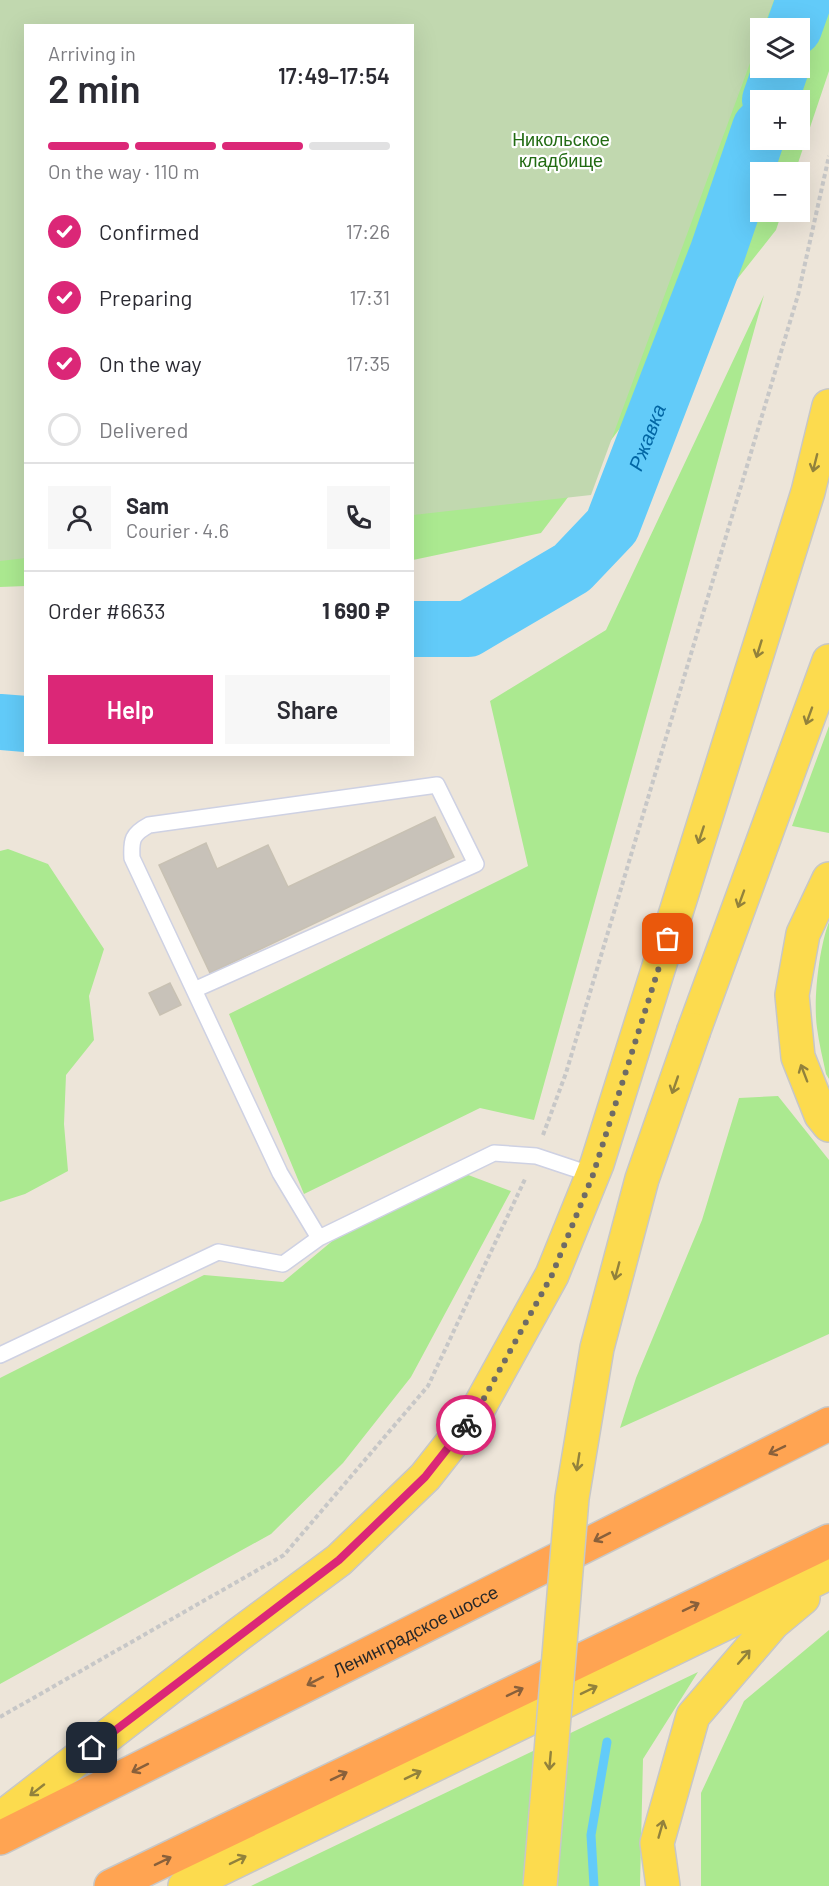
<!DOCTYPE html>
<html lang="en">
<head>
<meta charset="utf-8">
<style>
	:root { --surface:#fff; --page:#f7f7f7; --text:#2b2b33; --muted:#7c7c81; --line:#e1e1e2; --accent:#db2777 }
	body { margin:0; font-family:Barlow,sans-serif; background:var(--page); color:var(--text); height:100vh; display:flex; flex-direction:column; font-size:22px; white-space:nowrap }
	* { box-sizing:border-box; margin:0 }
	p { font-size:20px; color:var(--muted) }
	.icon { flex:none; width:33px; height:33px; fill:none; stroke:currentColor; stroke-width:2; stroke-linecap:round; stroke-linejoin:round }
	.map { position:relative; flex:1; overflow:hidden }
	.details { position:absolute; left:24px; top:24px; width:390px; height:732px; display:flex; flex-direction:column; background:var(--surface); border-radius:0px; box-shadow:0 6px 24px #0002 }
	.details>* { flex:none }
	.controls { position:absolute; left:750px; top:18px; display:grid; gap:12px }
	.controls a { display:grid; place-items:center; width:60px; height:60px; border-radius:0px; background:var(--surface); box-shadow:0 6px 24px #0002; font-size:30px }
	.pin { position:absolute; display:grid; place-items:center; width:51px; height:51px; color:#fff; margin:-26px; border-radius:12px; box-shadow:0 3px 9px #0006 }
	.courier { position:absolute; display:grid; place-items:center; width:60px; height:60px; margin:-30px; border:4px solid #db2777; border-radius:50%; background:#fff; color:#222; box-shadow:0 2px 8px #0007 }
	.head em { font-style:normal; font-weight:600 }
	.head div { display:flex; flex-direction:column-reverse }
	.head { display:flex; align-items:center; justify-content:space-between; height:102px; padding:0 24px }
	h1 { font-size:39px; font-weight:600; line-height:45px }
	.bar { display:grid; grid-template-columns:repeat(4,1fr); gap:9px 6px; align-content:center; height:72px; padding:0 24px }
	.bar i { height:8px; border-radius:4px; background:var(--line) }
	.bar .current { background:var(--accent) }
	.bar p { grid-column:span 4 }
	.line { display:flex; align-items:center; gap:15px; padding:0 24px; border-top:2px solid var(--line) }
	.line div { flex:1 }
	.round { display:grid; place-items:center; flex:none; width:63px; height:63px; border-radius:0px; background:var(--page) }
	ol { padding:0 24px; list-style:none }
	li { display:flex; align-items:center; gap:18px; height:66px }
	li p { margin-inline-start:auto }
	li .icon { padding:6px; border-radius:50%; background:var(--accent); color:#fff; stroke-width:4 }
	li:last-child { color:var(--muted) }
	li i { width:33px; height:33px; border:3px solid var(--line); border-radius:50% }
	.button { display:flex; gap:12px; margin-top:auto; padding:12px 24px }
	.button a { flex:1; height:69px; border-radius:0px; background:var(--accent); color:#fff; font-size:24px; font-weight:600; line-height:69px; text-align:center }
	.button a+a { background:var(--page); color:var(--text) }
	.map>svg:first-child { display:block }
	.green { fill:#abe990; fill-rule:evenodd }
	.cemetery { fill:#c1d8af }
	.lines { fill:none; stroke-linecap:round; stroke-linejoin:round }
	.stream { stroke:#62cbf9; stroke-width:9 }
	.river { stroke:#62cbf9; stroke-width:56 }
	.building { fill:#c8c2b9; stroke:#c8c1b3; stroke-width:1.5 }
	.lane-casing { stroke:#ced1e3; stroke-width:18 }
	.primary-casing { stroke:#c7c7c7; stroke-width:36 }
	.highway-casing { stroke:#c7c7c7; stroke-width:36 }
	.path { stroke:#c7c7c7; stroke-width:4; stroke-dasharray:4.5 3; stroke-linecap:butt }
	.lane { stroke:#fff; stroke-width:15 }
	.primary { stroke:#fcdb4e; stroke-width:33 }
	.highway { stroke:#ffa452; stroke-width:33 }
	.primary-bridge-casing { stroke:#c7c7c7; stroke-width:36; stroke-linecap:butt }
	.primary-bridge { stroke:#fcdb4e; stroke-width:33 }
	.oneway { stroke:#92823c }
	.oneway2 { stroke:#89603b }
	.done { stroke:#6e6b67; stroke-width:6; stroke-dasharray:0 10.8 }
	.route { stroke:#db2777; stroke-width:8 }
	.labels { text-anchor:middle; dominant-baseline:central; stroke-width:4.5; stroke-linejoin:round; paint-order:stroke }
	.park-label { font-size:18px; fill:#226b13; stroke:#fff }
	.street-label { font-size:18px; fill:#292929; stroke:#fff }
	.water-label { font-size:20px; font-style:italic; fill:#0266a4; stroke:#fff }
</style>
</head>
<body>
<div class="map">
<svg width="829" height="1886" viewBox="0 0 829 1886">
	<rect width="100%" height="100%" fill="#ede5d9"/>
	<!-- green -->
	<path class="green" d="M 0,0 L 829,0 L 829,71 L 795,172 L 760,172 L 760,212 L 782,212 L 776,230 L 636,407 L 541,533 L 413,560 L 412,26 L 26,26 L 26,586 L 0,587 ZM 760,28 L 800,28 L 800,68 L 760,68 ZM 760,100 L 800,100 L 800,140 L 760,140 Z
		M 764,295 L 534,1120 L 480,1108 L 304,1194 L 229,1014 L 528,866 L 490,701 L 606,630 Z
		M 829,726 L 829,833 L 792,826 Z
		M 8,849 L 48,864 L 104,949 L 89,996 L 94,1040 L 66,1075 L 64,1124 L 68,1171 L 25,1194 L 0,1202 L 0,851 Z
		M 829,922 L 829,1079 L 826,1074 C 823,1059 819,1044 817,1028 C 813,1000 819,948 829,922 Z
		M 778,1096 L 829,1160 L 829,1334 L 620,1428 L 636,1378 L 702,1220 L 739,1098 Z
		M 455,1170 L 511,1191 L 411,1377 L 343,1463 L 271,1534 L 0,1684 L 0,1378 L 204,1275 L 283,1282 L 378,1203 Z
		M 829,1630 L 829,1886 L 701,1886 L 701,1793 L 744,1701 Z
		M 698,1672 L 643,1759 L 640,1886 L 251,1886 Z"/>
	<!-- cemetery -->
	<path class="cemetery" d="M 0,0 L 774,0 L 763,28 L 760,28 L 760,36 L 591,495 L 413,515 L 412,26 L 26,26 L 26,558 L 0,561 Z"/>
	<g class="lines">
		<!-- stream -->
		<path class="stream" d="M 594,1886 L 591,1835 L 607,1742"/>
		<!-- river -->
		<g class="river">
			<path d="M 794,28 L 804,0"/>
			<path d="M 770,100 L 781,68"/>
			<path id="s1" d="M 412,629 L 468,629 L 572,568 L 612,526 L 718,251 L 760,128"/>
			<path d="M 0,722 L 26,724"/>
		</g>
	</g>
	<!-- building -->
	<path class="building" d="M 435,817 L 454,857 L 210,973 L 159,865 L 206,843 L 217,869 L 268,845 L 288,887 Z
		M 170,983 L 181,1005 L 160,1015 L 149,993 Z"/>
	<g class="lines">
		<defs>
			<path id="lane" d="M 194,990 L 476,864 L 437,785 L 149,825 C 132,834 131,840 132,858 L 280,1173 L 319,1238 L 494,1153 L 536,1156 L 593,1175
				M 0,1355 L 218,1252 L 283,1264 L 319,1238"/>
			<path id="primary" d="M 829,879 L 803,934 L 792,995 L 798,1057 L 821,1115 L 829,1125
				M 694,1030 L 829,661
				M 0,1819 L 238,1635 L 339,1560 L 425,1477 L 477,1411 L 552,1275 L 597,1164 L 808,492 L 829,406
				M 185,1886 L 829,1573
				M 663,1886 L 657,1843 L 693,1716 L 773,1623 L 803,1598"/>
			<g id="highway">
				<path id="s2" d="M 0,1838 L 829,1424"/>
				<path d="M 111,1886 L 829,1541"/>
			</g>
		</defs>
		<!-- lane casing -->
		<use href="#lane" class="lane-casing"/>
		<!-- primary casing -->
		<use href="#primary" class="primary-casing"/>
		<!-- highway casing -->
		<use href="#highway" class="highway-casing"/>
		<!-- path -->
		<path class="path" d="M 543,1135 L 566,1073 L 798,295 L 829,156
			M 0,1717 L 284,1555 L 428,1386 L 526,1177"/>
		<!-- lane -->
		<use href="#lane" class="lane"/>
		<!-- primary -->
		<use href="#primary" class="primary"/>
		<!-- highway -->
		<use href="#highway" class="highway"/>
		<defs>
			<path id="primary-bridge" d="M 540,1886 L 572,1498 L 597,1348 L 642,1179 L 694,1030"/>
		</defs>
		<!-- primary-bridge casing -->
		<use href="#primary-bridge" class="primary-bridge-casing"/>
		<!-- primary-bridge -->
		<use href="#primary-bridge" class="primary-bridge"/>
	</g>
	<!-- one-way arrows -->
	<defs><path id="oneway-shaft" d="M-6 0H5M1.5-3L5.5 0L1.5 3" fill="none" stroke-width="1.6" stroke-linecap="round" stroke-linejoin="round" transform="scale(1.5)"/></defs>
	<g class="oneway">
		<use href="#oneway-shaft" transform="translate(815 463) rotate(104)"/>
		<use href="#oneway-shaft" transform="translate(759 649) rotate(107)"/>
		<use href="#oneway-shaft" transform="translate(809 716) rotate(110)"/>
		<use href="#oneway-shaft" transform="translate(701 835) rotate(108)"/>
		<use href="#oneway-shaft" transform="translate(741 899) rotate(110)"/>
		<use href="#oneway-shaft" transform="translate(804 1073) rotate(-111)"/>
		<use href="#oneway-shaft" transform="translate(675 1085) rotate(109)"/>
		<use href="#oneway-shaft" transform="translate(617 1271) rotate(105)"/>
		<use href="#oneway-shaft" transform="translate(578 1462) rotate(99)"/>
		<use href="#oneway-shaft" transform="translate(744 1657) rotate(-49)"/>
		<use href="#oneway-shaft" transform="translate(589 1690) rotate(-26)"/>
		<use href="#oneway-shaft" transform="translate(550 1761) rotate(95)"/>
		<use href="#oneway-shaft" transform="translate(413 1775) rotate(-26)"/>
		<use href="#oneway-shaft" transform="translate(37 1790) rotate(142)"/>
		<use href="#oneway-shaft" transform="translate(661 1829) rotate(-74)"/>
		<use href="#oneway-shaft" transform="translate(238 1860) rotate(-26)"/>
	</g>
	<g class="oneway2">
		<use href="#oneway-shaft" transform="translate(777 1450) rotate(154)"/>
		<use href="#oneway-shaft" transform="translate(602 1537) rotate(153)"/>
		<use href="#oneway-shaft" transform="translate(691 1607) rotate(-26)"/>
		<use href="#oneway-shaft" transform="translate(315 1681) rotate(153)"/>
		<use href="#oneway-shaft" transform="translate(515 1692) rotate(-26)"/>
		<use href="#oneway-shaft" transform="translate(140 1768) rotate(153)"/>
		<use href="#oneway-shaft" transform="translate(339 1776) rotate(-26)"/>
		<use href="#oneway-shaft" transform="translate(163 1861) rotate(-26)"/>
	</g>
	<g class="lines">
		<!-- done -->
		<path class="done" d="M 466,1425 L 477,1411 L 552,1275 L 593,1175 L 668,939"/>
		<!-- route -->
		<path class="route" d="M 92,1748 L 339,1560 L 425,1477 L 466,1425"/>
	</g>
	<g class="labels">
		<!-- park labels -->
		<g class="park-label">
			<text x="561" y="139">Никольское<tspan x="561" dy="21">кладбище</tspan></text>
		</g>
		<!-- street labels -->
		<g class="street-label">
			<text stroke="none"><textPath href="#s2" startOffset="464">Ленинградское шоссе</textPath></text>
		</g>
		<!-- water labels -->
		<g class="water-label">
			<text stroke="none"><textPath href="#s1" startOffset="330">Ржавка</textPath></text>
		</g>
	</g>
</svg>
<div class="controls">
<a><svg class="icon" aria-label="layers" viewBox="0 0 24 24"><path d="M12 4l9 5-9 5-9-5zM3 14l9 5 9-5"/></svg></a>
<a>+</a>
<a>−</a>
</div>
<div class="pin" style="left:668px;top:939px;background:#ea580c"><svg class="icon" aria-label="bag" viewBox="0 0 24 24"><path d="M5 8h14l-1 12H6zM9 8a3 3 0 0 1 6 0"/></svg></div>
<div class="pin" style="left:92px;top:1748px;background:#1f2937"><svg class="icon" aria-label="home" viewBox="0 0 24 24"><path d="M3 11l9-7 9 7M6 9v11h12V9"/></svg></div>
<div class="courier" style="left:466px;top:1425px"><svg class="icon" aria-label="bike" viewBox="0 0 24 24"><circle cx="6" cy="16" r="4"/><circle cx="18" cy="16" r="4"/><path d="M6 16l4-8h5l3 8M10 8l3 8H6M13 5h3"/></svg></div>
<section class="details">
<div class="head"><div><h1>2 min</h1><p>Arriving in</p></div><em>17:49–17:54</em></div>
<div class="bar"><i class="current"></i><i class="current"></i><i class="current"></i><i></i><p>On the way · 110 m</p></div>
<ol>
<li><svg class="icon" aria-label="check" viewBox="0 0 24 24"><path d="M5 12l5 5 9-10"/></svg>Confirmed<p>17:26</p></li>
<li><svg class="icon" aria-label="check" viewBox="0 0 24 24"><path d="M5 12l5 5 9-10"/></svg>Preparing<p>17:31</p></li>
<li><svg class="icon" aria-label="check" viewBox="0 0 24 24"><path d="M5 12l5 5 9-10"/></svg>On the way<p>17:35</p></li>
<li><i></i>Delivered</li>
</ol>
<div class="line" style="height:108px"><a class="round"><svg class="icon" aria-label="person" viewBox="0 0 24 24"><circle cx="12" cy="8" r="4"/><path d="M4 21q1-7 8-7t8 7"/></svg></a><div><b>Sam</b><p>Courier · 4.6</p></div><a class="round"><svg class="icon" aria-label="phone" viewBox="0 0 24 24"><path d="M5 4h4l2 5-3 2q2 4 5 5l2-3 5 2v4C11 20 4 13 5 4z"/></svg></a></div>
<div class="line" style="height:78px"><div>Order #6633</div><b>1 690 ₽</b></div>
<div class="button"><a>Help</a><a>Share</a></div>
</section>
</div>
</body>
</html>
